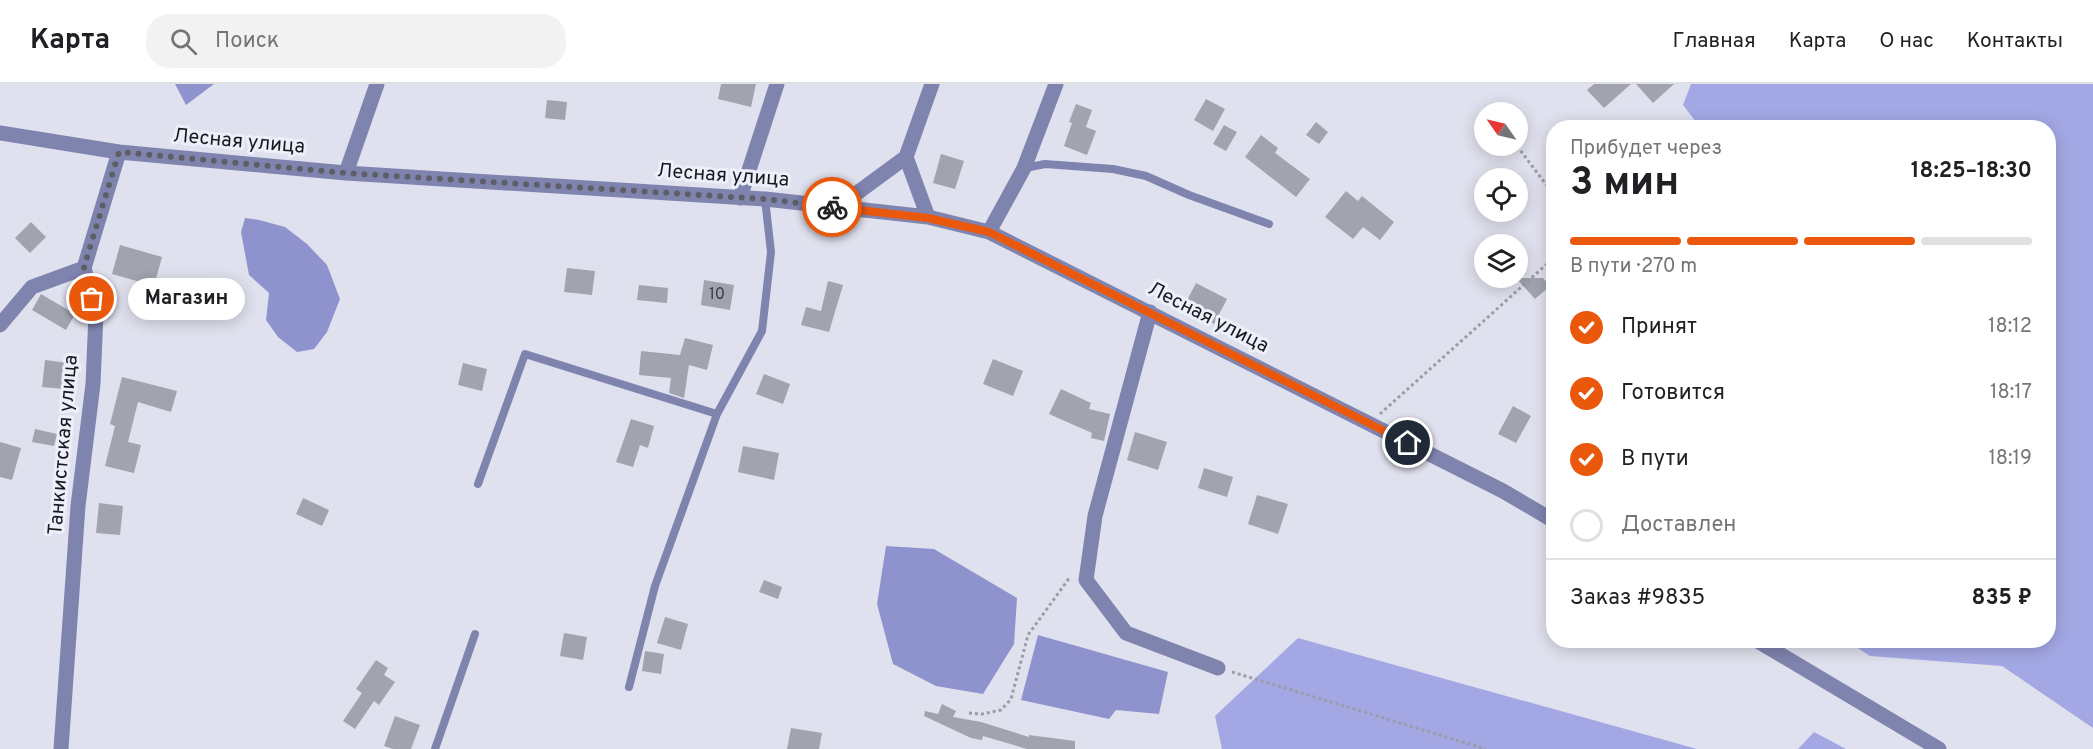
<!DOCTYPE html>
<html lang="ru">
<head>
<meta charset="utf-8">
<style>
	:root { --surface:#fff; --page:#f2f2f2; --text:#202124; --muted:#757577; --line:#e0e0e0; --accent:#ea580c }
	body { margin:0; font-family:Overpass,sans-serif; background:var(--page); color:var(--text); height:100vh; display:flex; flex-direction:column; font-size:22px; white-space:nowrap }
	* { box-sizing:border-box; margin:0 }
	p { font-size:20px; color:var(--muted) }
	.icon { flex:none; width:33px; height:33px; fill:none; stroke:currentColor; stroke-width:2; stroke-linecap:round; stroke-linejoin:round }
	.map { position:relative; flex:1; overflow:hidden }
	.drawer { position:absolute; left:1546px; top:36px; width:510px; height:528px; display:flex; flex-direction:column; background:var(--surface); border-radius:24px; box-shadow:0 3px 15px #0003 }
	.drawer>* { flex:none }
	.needle { width:39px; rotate:304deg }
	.fabs { position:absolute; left:1474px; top:18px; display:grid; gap:12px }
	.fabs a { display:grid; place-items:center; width:54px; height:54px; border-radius:50%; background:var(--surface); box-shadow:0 3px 15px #0003; font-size:30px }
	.pin { position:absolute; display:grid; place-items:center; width:51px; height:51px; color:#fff; margin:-26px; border:3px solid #fff; border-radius:50%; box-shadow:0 2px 6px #0007 }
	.courier { position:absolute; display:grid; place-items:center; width:60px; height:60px; margin:-30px; border:4px solid #ea580c; border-radius:50%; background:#fff; color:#222; box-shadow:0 2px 8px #0007 }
	.bubble { position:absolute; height:42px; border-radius:21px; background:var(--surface); box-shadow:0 3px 15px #0003; font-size:20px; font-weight:700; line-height:42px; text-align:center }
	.head em { font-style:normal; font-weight:700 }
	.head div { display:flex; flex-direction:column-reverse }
	.head { display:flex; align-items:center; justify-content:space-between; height:102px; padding:0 24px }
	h1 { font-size:39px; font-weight:700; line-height:45px }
	.bar { display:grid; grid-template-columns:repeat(4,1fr); gap:9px 6px; align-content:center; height:72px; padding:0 24px }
	.bar i { height:8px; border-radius:4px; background:var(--line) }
	.bar .active { background:var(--accent) }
	.bar p { grid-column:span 4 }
	.line { display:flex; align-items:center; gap:15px; padding:0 24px; border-top:2px solid var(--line) }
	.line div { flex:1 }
	ol { padding:0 24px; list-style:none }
	li { display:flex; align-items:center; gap:18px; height:66px }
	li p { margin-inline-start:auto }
	li .icon { padding:6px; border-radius:50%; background:var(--accent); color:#fff; stroke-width:4 }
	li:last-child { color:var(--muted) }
	li i { width:33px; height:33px; border:3px solid var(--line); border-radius:50% }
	header { display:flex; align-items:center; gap:36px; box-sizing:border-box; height:84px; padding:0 30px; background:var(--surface); border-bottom:2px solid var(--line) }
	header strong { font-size:28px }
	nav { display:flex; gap:33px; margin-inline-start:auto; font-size:21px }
	.search { width:420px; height:54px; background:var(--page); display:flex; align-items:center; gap:15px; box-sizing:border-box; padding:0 21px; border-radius:24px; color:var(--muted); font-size:22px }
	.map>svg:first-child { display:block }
	.forest { fill:#a3a8e5 }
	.water { fill:#8e93ce }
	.building { fill:#a1a3af }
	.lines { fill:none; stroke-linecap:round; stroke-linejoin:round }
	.path { stroke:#9b9ca6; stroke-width:3; stroke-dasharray:3 3; stroke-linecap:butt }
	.service { stroke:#7f84af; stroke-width:8 }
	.minor { stroke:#7f84af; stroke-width:15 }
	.done { stroke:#5e5f66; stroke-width:6; stroke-dasharray:0 10.8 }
	.route { stroke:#ea580c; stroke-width:8 }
	.labels { text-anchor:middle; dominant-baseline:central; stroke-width:6; stroke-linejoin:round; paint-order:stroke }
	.number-label { font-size:16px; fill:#3a3c42 }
	.street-label { font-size:20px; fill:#18191d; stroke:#edeffb }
</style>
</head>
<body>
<header>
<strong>Карта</strong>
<div class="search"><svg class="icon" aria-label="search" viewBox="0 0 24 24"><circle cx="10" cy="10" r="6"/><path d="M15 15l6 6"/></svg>Поиск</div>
<nav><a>Главная</a><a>Карта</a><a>О нас</a><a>Контакты</a></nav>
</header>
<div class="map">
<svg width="2093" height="665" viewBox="0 0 2093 665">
	<rect width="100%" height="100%" fill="#e0e1ee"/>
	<!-- forest -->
	<path class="forest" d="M 1691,0 L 2093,0 L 2093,644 L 2002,582 L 1870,572 L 1847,557 L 2049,556 L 2049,44 L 1700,43 L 1683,21 Z
		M 1298,554 L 1697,665 L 1222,665 L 1215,632 Z
		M 1814,648 L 1846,665 L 1798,665 Z"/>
	<!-- water -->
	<path class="water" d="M 175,0 L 214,0 L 186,21 Z
		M 245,134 L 259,136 L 285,143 L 307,160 L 327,181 L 340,215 L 327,248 L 314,265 L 297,268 L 278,253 L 266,236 L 269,209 L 249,191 L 241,148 Z
		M 886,462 L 934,465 L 1017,514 L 1014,560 L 983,610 L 936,602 L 893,580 L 877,520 Z
		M 1038,551 L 1168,588 L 1159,630 L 1116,626 L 1109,635 L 1021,616 Z"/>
	<!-- building -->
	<path class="building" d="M 721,0 L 756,0 L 751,23 L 718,15 Z
		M 1594,0 L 1631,0 L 1604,24 L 1587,6 Z
		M 1636,0 L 1674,0 L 1653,19 Z
		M 1206,15 L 1225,25 L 1213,47 L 1194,36 Z
		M 547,16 L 567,18 L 565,36 L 545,34 Z
		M 1076,20 L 1092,26 L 1086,43 L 1096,47 L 1087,71 L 1064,62 L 1072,39 L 1069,38 Z
		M 1316,38 L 1328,48 L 1319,60 L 1306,51 Z
		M 1224,41 L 1237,48 L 1226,67 L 1213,60 Z
		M 1261,51 L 1278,64 L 1275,69 L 1310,95 L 1296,113 L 1245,73 Z
		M 941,70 L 964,77 L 955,105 L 933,99 Z
		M 1346,107 L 1358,117 L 1362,112 L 1394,138 L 1380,156 L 1363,143 L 1353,155 L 1325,133 Z
		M 31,138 L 46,153 L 30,169 L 15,154 Z
		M 120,161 L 162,173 L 154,202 L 112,190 Z
		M 567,184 L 595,187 L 592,211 L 564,208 Z
		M 1516,194 L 1543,194 L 1550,202 L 1535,215 Z
		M 704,196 L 734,201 L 730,226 L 701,221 Z
		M 828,197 L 843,201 L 829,248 L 801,241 L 806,223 L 821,227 Z
		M 1196,199 L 1227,215 L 1214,240 L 1183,224 Z
		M 639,201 L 668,204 L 667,219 L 637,216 Z
		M 41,210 L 75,230 L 66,246 L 32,226 Z
		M 685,254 L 713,261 L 707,286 L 689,281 L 684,314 L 669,309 L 671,294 L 639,291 L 641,267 L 680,271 Z
		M 993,275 L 1023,287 L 1013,312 L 983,300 Z
		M 45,276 L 68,279 L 65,305 L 42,303 Z
		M 463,279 L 487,285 L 482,307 L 458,301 Z
		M 764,290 L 790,300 L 783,320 L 756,310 Z
		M 122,293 L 177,307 L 171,328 L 138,318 L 128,358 L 141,361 L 134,389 L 105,382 L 115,342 L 110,340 Z
		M 1061,305 L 1091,319 L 1089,325 L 1110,330 L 1104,357 L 1091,354 L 1092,349 L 1049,330 Z
		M 1513,322 L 1531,332 L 1516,359 L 1498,350 Z
		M 631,335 L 654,342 L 648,364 L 640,361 L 633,383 L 616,378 Z
		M 35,345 L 57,350 L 54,362 L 32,358 Z
		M 1135,348 L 1167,358 L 1158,386 L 1127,376 Z
		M 0,358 L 21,364 L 12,396 L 0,393 Z
		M 743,362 L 779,369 L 774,396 L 738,388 Z
		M 1204,384 L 1233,393 L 1227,413 L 1198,404 Z
		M 1257,411 L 1288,420 L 1278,450 L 1248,440 Z
		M 303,414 L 329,426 L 322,442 L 296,430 Z
		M 99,419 L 123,422 L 120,451 L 96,449 Z
		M 764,496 L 782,503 L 778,515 L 759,508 Z
		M 665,533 L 688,540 L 681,566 L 657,559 Z
		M 564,549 L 587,553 L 583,576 L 560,572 Z
		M 645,567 L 664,570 L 661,590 L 642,587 Z
		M 376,576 L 388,584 L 384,591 L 395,598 L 379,621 L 374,617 L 355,645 L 343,637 L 362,609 L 356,605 Z
		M 942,620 L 956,627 L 953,633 L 981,638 L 1029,653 L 1029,651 L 1075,657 L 1075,665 L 1027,665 L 983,652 L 982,656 L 971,654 L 924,632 L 925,627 L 938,630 Z
		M 395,632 L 420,641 L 411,665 L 393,665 L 384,662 Z
		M 791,644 L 822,649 L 819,665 L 787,665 Z"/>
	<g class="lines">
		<!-- path -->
		<path class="path" d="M 1517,62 L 1554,111
			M 1380,330 L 1547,180 L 1554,133
			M 1232,588 L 1486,665
			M 969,629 L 982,630 L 1001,626 L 1011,615 L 1028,551 L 1070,493"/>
		<!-- service -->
		<path class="service" d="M 1025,84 L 1045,80 L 1113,85 L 1146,92 L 1189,111 L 1269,140
			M 478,400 L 525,270 L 717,330
			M 629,603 L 655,502 L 717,330 L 762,247 L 771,168 L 765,115
			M 435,665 L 475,550"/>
		<!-- minor -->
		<path class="minor" d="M 0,49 L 119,68 L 346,89 L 765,115 L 928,133 L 989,148 L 1503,407 L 1554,437
			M 906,73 L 928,133
			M 346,89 L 377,0
			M 740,114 L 777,0
			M 838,123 L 906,73 L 932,0
			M 989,148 L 1024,84 L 1056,0
			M 1150,228 L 1095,432 L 1086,496 L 1126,549 L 1218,584
			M 0,241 L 32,203 L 84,184
			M 1756,556 L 1939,665
			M 61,665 L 78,422 L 93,300 L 96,230 L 84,184 L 119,68"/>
	</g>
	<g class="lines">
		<!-- done -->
		<path class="done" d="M 92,215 L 84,183 L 119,68 L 346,89 L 765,115 L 832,123"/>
		<!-- route -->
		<path class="route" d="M 832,123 L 928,134 L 989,148 L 1408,359"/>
	</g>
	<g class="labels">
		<!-- number labels -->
		<g class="number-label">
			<text x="717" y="211">10</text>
		</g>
		<!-- street labels -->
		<g class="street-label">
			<text transform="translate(239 58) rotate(5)">Лесная улица</text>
			<text transform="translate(723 92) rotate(4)">Лесная улица</text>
			<text transform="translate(1208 234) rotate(27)">Лесная улица</text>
			<text transform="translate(64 361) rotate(-85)">Танкистская улица</text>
		</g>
	</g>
</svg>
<div class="fabs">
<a><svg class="needle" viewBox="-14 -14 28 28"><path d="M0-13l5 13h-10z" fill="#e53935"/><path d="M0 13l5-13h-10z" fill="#757577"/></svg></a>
<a><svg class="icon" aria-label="locate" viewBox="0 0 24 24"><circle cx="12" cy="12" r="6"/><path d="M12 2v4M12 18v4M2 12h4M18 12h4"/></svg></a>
<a><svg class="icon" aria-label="layers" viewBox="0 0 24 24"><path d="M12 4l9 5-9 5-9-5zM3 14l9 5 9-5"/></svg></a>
</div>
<div class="pin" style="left:92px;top:215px;background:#ea580c"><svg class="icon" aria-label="bag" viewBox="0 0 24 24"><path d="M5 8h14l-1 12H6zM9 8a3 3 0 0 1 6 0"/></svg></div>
<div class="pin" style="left:1408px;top:359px;background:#1f2937"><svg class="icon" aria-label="home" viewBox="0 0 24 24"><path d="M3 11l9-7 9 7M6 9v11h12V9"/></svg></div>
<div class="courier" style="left:832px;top:123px"><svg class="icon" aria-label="bike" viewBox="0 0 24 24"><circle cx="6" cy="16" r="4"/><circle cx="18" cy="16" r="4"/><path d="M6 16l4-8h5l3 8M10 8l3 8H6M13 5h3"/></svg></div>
<div class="bubble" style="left:128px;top:194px;width:117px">Магазин</div>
<section class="drawer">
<div class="head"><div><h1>3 мин</h1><p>Прибудет через</p></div><em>18:25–18:30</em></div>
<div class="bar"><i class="active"></i><i class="active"></i><i class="active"></i><i></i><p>В пути · 270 m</p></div>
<ol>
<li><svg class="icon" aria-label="check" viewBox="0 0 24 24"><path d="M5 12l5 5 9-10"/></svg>Принят<p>18:12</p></li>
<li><svg class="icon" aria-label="check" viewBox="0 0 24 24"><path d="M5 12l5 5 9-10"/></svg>Готовится<p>18:17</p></li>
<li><svg class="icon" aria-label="check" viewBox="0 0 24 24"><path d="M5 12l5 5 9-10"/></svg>В пути<p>18:19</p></li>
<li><i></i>Доставлен</li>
</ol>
<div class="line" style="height:78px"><div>Заказ #9835</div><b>835 ₽</b></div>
</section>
</div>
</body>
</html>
